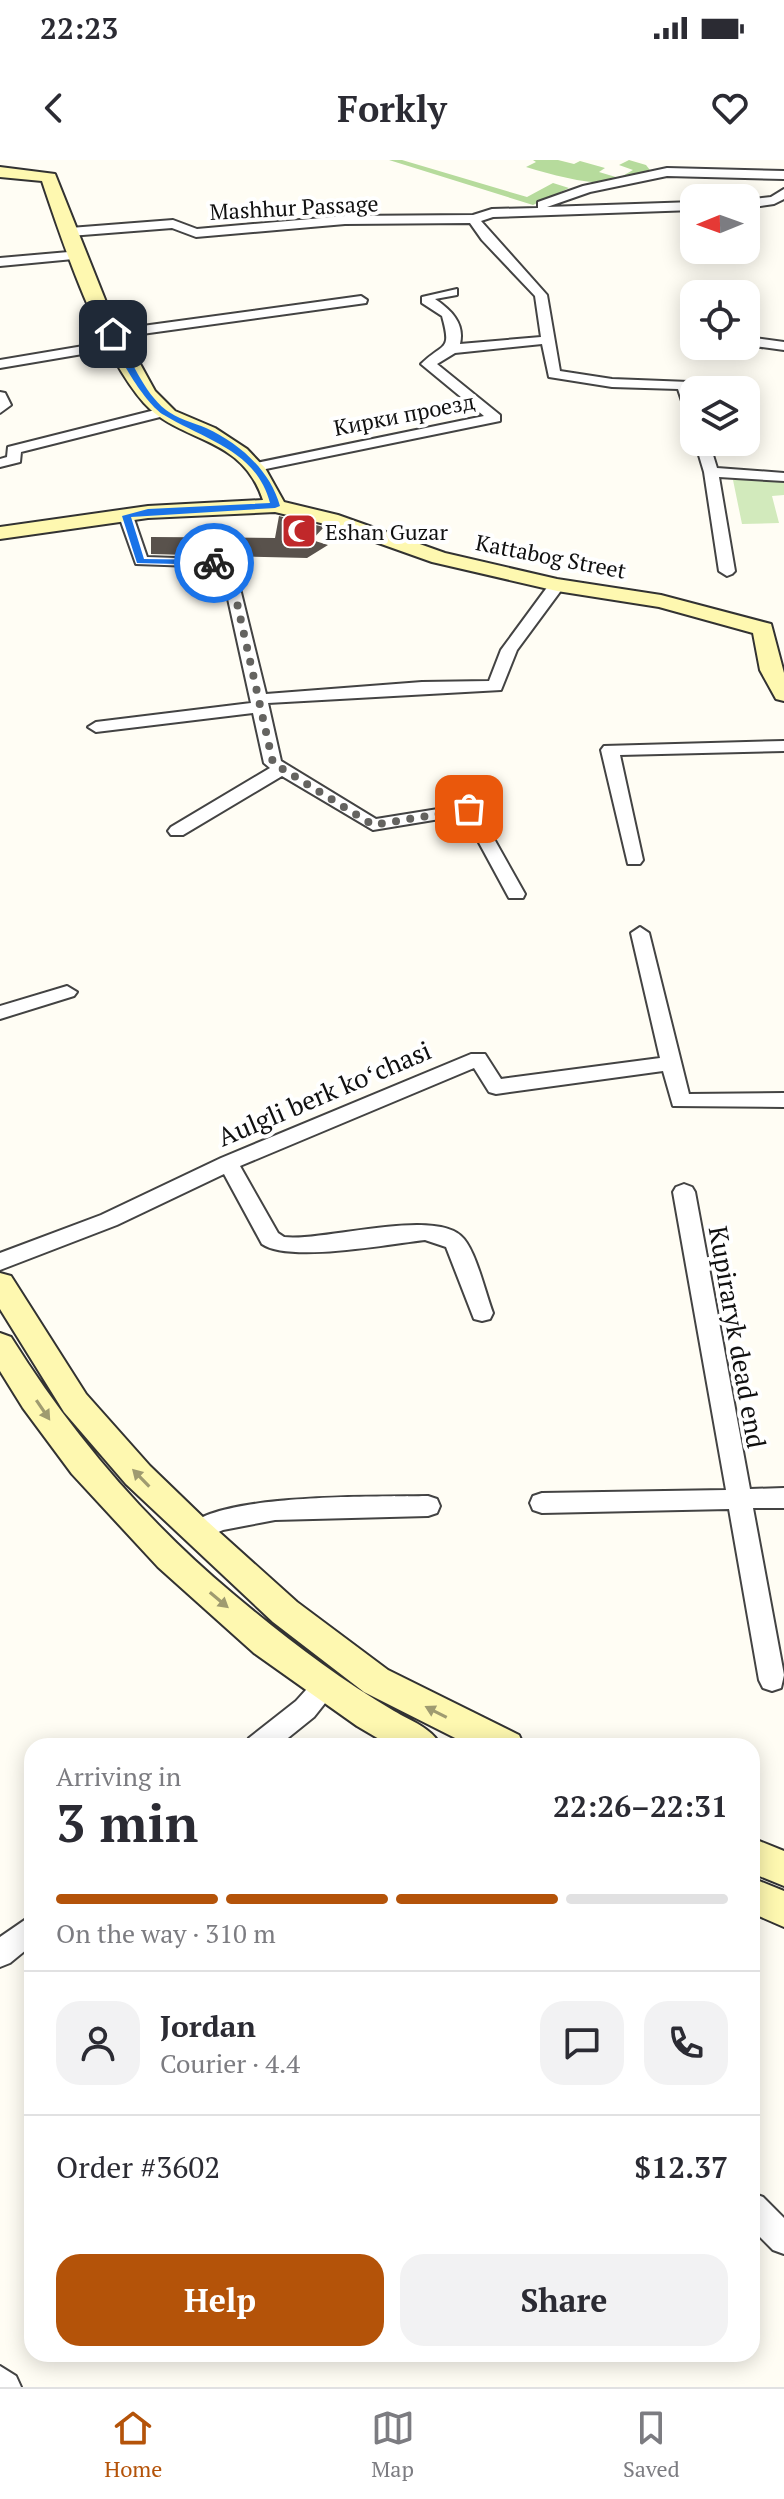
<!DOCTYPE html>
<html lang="en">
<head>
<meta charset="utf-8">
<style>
	:root { --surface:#fff; --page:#f2f2f3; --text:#2b2b33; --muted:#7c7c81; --line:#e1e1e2; --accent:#b45309 }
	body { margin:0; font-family:"PT Serif",serif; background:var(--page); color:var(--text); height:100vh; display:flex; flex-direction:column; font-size:30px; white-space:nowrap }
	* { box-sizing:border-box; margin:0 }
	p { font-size:26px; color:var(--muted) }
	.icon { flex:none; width:44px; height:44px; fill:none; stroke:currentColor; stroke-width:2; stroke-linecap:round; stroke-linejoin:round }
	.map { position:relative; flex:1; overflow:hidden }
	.sheet { position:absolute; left:24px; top:1578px; width:736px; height:624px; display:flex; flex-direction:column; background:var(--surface); border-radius:24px; box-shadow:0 4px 20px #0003 }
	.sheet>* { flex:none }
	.needle { width:52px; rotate:269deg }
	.fabs { position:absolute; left:680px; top:24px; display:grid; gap:16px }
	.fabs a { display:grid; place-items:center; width:80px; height:80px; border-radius:16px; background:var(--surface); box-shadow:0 4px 20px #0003; font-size:40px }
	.pin { position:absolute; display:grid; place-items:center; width:68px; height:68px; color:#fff; margin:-34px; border-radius:16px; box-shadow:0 4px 12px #0006 }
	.courier { position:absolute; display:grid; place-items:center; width:80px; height:80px; margin:-40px; border:6px solid #1a73e8; border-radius:50%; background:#fff; color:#222; box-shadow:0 2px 10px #0007 }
	.head em { font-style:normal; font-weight:700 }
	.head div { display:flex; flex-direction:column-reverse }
	.head { display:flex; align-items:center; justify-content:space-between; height:136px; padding:0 32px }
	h1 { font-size:52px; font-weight:700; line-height:60px }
	.bar { display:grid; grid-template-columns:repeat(4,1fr); gap:12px 8px; align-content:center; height:96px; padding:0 32px }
	.bar i { height:10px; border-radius:6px; background:var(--line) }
	.bar .on { background:var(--accent) }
	.bar p { grid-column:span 4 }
	.line { display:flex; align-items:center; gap:20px; padding:0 32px; border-top:2px solid var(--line) }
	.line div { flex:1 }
	.round { display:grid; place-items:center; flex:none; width:84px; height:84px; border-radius:24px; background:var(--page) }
	.action { display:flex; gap:16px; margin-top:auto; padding:16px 32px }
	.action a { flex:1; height:92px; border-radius:24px; background:var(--accent); color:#fff; font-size:32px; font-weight:700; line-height:92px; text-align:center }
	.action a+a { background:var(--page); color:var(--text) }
	.status { display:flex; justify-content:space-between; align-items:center; height:56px; padding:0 40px; background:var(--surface); direction:ltr }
	.status svg { height:22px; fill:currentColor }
	header { display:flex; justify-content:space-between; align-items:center; height:104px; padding:0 32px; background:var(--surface); font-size:36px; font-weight:700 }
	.dock { display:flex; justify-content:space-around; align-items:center; height:112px; border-top:2px solid var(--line); background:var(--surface); font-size:22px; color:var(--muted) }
	.dock a { display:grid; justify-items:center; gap:4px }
	.dock .on { color:var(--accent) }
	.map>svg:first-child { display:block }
	.green { fill:#d2eabc }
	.forest { fill:#b6db9c }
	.building { fill:#59524c }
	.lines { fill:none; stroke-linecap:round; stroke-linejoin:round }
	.street-casing { stroke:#434343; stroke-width:4 }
	.secondary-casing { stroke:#323232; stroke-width:4 }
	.street { fill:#fff; fill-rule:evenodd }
	.secondary { fill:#fef8b0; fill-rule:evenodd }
	.oneway { fill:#9f9b70 }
	.route { fill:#1a73e8 }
	.done { stroke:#646360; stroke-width:8; stroke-dasharray:0 14.4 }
	.labels { text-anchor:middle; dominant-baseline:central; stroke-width:8; stroke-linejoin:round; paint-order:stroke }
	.far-street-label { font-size:22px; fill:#101010; stroke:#fff }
	.far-poi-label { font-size:22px; fill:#101010; stroke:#fff; text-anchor:start }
	.street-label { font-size:26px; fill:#101010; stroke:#fff }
</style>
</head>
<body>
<div class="status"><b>22:23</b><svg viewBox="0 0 49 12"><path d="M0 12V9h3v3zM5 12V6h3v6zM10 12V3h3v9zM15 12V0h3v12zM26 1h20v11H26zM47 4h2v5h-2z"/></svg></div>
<header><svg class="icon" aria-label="back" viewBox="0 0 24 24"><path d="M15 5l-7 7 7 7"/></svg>Forkly<svg class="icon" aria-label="heart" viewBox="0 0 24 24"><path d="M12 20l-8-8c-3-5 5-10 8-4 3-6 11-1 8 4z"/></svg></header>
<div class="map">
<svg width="784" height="2227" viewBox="0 0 784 2227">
	<rect width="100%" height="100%" fill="#fffdf4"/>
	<!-- green -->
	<path class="green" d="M 733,320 L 784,320 L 784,335 L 772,336 L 779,363 L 742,364 Z"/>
	<!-- forest -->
	<path class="forest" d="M 389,0 L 402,0 L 527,37 L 553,23 L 569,28 L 533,45 Z
		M 533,0 L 558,0 L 574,4 L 580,1 L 605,8 L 599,12 L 619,18 L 633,10 L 619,5 L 629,0 L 646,5 L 653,14 C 612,32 567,19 526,7 L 536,2 Z"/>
	<!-- building -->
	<path class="building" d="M 279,356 L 324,367 L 312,380 L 328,385 L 307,398 L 151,394 L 151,377 L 275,378 Z"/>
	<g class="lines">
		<defs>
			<path id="street" d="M 667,8 L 784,11 L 784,19 L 667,16 L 590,32 L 547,47 L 694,42 L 694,50 L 493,57 L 481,61 L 547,135 L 560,211 L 612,219 L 689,222 L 694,235 L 694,260 L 687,256 L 678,229 L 612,227 L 549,217 L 542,184 L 455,193 L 437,204 L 500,255 L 500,261 L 256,311 L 249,307 L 251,304 L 484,256 L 421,204 C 444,182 452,192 442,156 L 422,143 L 422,137 L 457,129 L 457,135 L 435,139 C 451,150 465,163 460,184 L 541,177 L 535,136 L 482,80 L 470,63 L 345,64 L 196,77 L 172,68 L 70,76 L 64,72 L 70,68 L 173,60 L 197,69 L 345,56 L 473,55 L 492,49 L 538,48 L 538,42 L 583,26 Z
				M 784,29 L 784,39 L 774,44 L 746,48 L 746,40 L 771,37 Z
				M 80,91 L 86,95 L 84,98 L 0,106 L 0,98 Z
				M 361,136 L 367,140 L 366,143 L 113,178 L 106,174 L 113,170 Z
				M 691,166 L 694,167 L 694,175 L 684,170 Z
				M 746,177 L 784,182 L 784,190 L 746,185 Z
				M 119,180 L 126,184 L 124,187 L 0,208 L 0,200 Z
				M 0,232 L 5,233 L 11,245 L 0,253 Z
				M 163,248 L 170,252 L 168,255 L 21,292 L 20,302 L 0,307 L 0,299 L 7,297 L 8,287 Z
				M 695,282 L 709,282 L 717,308 L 784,313 L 784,321 L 719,317 L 735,411 L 732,414 L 727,416 L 719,411 L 704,312 Z
				M 126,352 L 133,356 L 147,397 L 233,400 L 266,534 L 422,522 L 489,521 L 501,490 L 551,422 L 563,422 L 565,425 L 517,490 L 501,530 L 268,543 L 281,601 L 376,659 L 469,644 L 475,645 L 525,734 L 523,738 L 509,738 L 464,655 L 373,670 L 282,616 L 183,675 L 171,675 L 168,671 L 171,667 L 270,608 L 264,603 L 253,553 L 96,572 L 88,567 L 96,562 L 251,543 L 221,407 L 136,404 L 119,356 Z
				M 784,581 L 784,591 L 620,595 L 643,700 L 640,704 L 628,704 L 601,590 L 604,586 Z
				M 640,767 L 649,773 L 689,934 L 784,933 L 784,947 L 673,946 L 663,911 L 496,934 L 489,932 L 474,908 L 240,1006 L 278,1073 L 284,1077 C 323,1082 439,1046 464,1079 C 477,1095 485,1132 493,1153 L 490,1159 L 482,1161 L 474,1159 L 446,1087 L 425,1080 C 389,1084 289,1103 262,1084 L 224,1014 L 117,1065 L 0,1110 L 0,1093 L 101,1055 L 221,998 L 471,894 L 485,894 L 501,919 L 660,898 L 631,773 Z
				M 67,826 L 77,832 L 74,836 L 0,859 L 0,846 Z
				M 684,1024 L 692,1027 L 695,1032 L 750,1329 L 784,1328 L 784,1348 L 753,1348 L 784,1515 L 781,1528 L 772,1531 L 763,1528 L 759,1520 L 729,1349 L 542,1353 L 533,1350 L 530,1343 L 533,1336 L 542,1333 L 726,1330 L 673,1032 L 676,1027 Z
				M 428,1336 L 437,1339 L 440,1346 L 437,1353 L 428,1356 L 275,1360 L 223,1370 L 196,1382 L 187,1379 L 184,1372 C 204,1332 384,1337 428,1336 Z
				M 324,1517 L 333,1520 L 337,1528 L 314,1557 L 278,1586 L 245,1586 L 249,1578 L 296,1541 L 315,1520 Z
				M 32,1755 L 32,1785 L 10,1803 L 0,1807 L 0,1777 Z
				M 752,2033 L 763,2037 L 784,2058 L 784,2094 L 773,2090 L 752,2069 Z
				M 0,2206 L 16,2216 L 21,2227 L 0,2227 Z"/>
			<path id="secondary" d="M 0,7 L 55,14 L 106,142 L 155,231 L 175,251 L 215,268 L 247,289 L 265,308 L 284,342 L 338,355 L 445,393 L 557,419 L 661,435 L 771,464 L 784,513 L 784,541 L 776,539 L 760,510 L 753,473 L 659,447 L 557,431 L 432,402 L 325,364 L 275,352 L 148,358 L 0,379 L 0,367 L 148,346 L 263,340 C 241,274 181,284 144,243 C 99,191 64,87 42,21 L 0,17 Z
				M 0,1113 L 11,1116 L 86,1234 L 150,1306 L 208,1362 L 297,1442 L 388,1510 L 519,1575 L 524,1586 L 471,1586 L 364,1532 L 273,1462 L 126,1324 L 64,1252 L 0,1149 Z
				M 0,1173 L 11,1177 C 71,1273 145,1360 232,1433 C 283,1476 336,1517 394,1551 C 411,1561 432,1568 441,1586 L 391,1586 L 357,1566 L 254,1493 L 158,1407 L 72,1314 L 23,1248 L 0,1211 Z
				M 752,1678 L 784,1691 L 784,1726 L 752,1713 Z
				M 752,1718 L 784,1731 L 784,1767 L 752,1753 Z"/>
		</defs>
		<!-- street casing -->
		<use href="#street" class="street-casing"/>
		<!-- secondary casing -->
		<use href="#secondary" class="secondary-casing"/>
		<!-- street -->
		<use href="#street" class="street"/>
		<!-- secondary -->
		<use href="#secondary" class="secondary"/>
	</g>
	<!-- one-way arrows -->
	<defs><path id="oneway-solid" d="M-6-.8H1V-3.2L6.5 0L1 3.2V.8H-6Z" transform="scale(2)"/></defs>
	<g class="oneway">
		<use href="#oneway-solid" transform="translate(43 1250) rotate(56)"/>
		<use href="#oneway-solid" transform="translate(141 1318) rotate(-134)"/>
		<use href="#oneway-solid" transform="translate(219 1440) rotate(40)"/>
		<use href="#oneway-solid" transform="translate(436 1552) rotate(-153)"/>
	</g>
	<!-- route -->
	<path class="route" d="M 111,173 L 116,173 C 131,198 143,232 166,250 C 176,258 194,263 206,268 C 239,283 270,310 280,346 L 275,348 L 131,357 L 144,399 L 214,400 L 217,405 L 137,403 L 122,356 L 148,349 L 270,343 C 256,290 205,280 164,255 C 146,245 113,191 111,173 Z"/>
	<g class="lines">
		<!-- done -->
		<path class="done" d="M 214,403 L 228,403 L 273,603 L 373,665 L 469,649"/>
	</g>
	<!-- icons -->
	<defs>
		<symbol id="mosque-square" viewBox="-11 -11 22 22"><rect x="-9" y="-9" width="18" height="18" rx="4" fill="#c0282a" stroke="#fff"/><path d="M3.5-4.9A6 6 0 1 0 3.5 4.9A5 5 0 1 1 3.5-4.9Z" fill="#fff"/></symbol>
	</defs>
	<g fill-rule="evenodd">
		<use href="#mosque-square" x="279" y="351" width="40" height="40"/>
	</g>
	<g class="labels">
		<!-- far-street labels -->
		<g class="far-street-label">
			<text transform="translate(294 47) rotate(-3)">Mashhur Passage</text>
			<text transform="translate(404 254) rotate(-11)">Кирки проезд</text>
			<text transform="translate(551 396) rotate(11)">Kattabog Street</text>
		</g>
		<!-- far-poi labels -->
		<g class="far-poi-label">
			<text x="325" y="371">Eshan Guzar</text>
		</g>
		<!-- street labels -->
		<g class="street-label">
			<text transform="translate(324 933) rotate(-23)">Aulgli berk koʻchasi</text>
			<text transform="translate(738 1177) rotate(80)">Kupiraryk dead end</text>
		</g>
	</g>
</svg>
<div class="fabs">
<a><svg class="needle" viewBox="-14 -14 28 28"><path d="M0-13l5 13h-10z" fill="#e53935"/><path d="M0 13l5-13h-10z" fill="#7c7c81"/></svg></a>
<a><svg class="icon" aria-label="locate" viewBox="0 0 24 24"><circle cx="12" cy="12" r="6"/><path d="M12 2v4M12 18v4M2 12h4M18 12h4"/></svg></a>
<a><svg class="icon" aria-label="layers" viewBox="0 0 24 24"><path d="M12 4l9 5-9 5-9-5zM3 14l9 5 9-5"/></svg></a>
</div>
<div class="pin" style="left:469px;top:649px;background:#ea580c"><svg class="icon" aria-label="bag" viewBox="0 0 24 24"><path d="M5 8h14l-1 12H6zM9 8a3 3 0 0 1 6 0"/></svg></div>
<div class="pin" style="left:113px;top:174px;background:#1f2937"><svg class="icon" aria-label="home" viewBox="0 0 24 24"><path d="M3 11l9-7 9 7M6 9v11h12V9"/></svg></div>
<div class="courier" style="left:214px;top:403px"><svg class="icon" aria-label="bike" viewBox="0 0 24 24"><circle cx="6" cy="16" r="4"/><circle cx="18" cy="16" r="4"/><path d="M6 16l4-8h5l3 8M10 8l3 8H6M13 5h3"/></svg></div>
<section class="sheet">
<div class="head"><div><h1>3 min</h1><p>Arriving in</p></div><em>22:26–22:31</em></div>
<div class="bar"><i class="on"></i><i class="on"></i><i class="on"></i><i></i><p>On the way · 310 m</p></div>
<div class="line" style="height:144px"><a class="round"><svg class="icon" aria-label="person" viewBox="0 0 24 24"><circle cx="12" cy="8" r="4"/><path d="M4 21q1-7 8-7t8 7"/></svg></a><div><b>Jordan</b><p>Courier · 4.4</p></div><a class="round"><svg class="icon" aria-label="chat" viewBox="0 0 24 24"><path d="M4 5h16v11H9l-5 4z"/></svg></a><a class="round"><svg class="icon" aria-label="phone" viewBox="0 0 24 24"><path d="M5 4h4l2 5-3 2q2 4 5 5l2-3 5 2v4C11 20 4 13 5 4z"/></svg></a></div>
<div class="line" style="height:104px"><div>Order #3602</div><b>$12.37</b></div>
<div class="action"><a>Help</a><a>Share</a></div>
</section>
</div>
<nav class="dock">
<a class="on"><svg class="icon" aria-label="home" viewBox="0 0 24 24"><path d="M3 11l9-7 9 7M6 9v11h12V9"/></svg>Home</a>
<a><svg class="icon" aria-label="map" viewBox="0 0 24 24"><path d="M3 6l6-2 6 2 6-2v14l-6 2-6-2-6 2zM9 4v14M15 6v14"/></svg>Map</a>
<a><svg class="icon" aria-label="saved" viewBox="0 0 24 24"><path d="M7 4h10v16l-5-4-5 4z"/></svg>Saved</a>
</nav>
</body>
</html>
